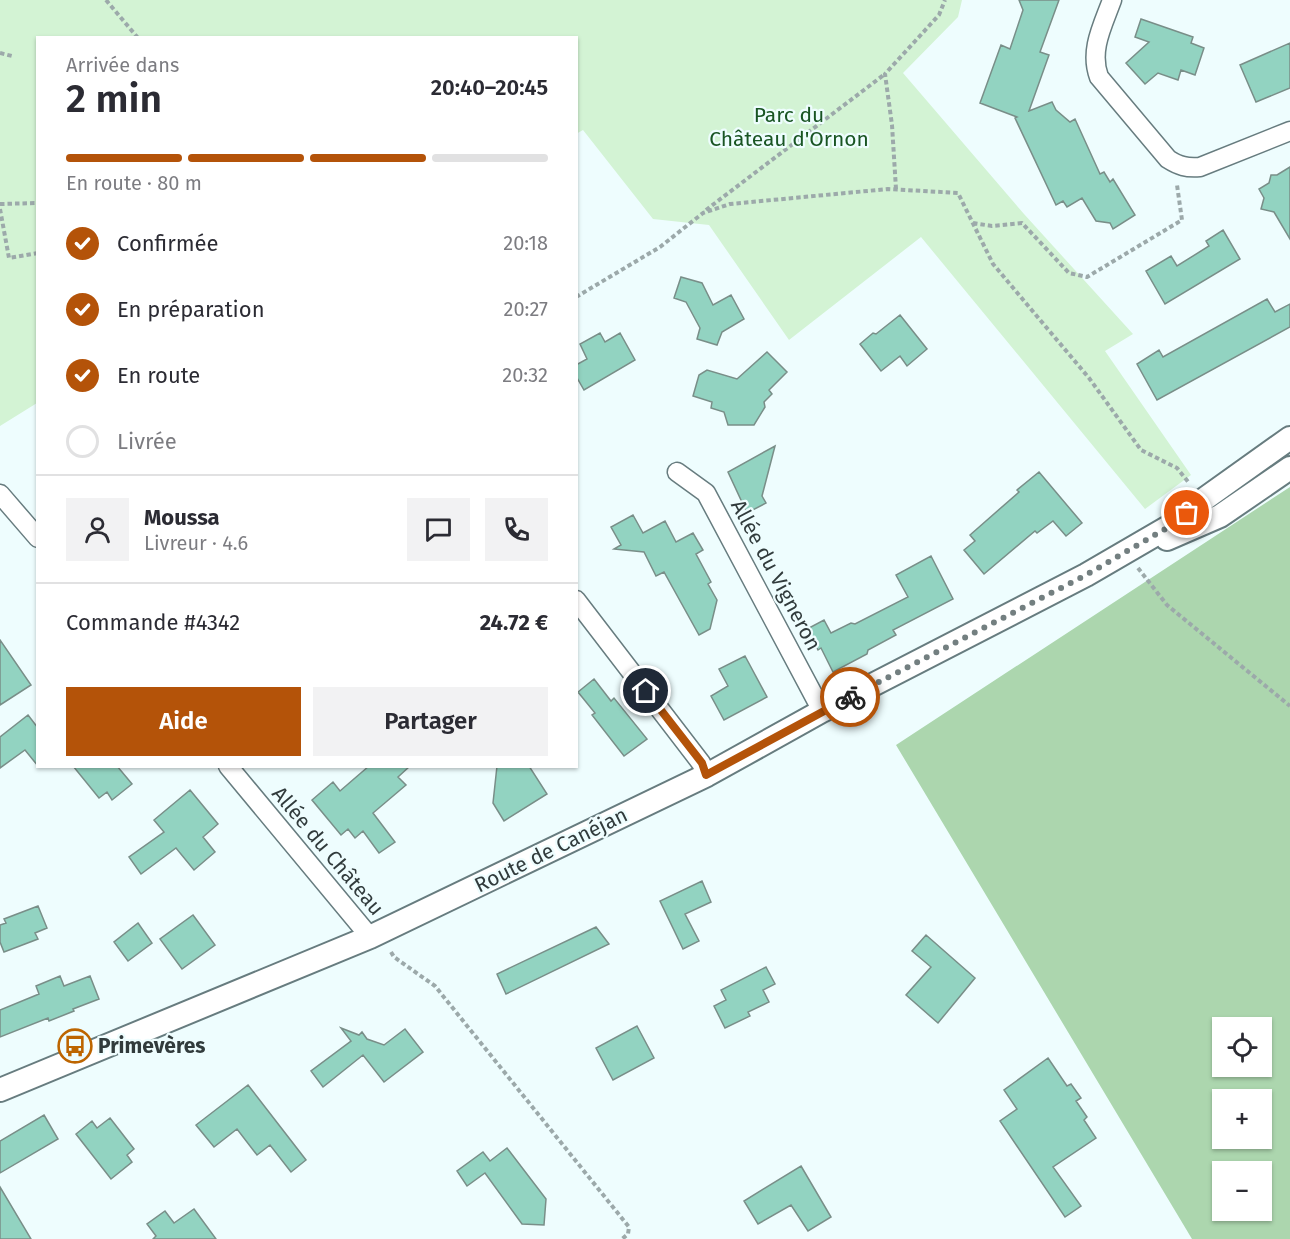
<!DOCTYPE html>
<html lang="fr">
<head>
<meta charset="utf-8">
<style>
	:root { --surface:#fff; --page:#f2f2f3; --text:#2b2b33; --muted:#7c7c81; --line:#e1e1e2; --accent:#b45309 }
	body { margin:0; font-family:"Fira Sans",sans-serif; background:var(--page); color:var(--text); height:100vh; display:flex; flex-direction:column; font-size:22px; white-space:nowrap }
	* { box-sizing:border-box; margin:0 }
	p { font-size:20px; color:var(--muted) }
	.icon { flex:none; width:33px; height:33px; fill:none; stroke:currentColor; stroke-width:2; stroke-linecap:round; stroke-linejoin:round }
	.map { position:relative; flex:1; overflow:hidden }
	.sheet { position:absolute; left:36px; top:36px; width:542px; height:732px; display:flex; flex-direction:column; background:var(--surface); border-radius:0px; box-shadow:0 2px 4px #0004 }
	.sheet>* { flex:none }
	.controls { position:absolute; left:1212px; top:1017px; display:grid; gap:12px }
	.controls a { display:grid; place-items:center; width:60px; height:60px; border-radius:0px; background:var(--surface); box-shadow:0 2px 4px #0004; font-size:30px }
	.pin { position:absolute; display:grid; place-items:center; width:51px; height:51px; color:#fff; margin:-26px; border:3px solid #fff; border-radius:50%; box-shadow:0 2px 6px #0007 }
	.courier { position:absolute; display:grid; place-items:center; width:60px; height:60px; margin:-30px; border:4px solid #b45309; border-radius:50%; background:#fff; color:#222; box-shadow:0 2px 8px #0007 }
	.summary em { font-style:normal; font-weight:600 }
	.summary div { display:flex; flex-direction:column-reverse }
	.summary { display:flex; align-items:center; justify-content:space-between; height:102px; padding:0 30px }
	h1 { font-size:39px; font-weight:600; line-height:45px }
	.bar { display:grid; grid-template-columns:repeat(4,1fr); gap:9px 6px; align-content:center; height:72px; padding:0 30px }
	.bar i { height:8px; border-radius:4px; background:var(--line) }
	.bar .on { background:var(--accent) }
	.bar p { grid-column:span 4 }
	.line { display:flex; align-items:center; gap:15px; padding:0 30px; border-top:2px solid var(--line) }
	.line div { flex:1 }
	.round { display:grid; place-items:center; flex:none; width:63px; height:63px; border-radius:0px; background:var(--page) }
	ol { padding:0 30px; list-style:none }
	li { display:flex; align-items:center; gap:18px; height:66px }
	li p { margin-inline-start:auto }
	li .icon { padding:6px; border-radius:50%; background:var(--accent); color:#fff; stroke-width:4 }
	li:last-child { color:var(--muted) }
	li i { width:33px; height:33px; border:3px solid var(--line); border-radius:50% }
	.button { display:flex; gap:12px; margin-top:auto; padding:12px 30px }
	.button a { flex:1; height:69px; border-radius:0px; background:var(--accent); color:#fff; font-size:24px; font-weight:600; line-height:69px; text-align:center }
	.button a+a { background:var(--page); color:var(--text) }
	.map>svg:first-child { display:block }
	.green { fill:#d3f3d4 }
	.forest { fill:#acd6ae; fill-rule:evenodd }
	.building { fill:#92d3c1; stroke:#798e88; stroke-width:1.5 }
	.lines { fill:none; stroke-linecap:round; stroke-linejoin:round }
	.minor-casing { stroke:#677c7f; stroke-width:21 }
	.tertiary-casing { stroke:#677c7f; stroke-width:26 }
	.path { stroke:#9ca9aa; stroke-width:4; stroke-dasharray:4.5 3; stroke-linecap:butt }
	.minor { stroke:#fff; stroke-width:18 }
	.tertiary { stroke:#fff; stroke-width:22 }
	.done { stroke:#737f80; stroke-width:6; stroke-dasharray:0 10.8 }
	.route { stroke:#b45309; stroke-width:8 }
	.labels { text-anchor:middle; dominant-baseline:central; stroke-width:4.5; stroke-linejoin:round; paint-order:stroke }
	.park-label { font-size:21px; fill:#195523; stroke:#eefdfe }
	.street-label { font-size:21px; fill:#313b3c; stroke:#eefdfe }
	.poi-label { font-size:21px; font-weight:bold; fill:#313b3c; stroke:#eefdfe; text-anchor:start }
</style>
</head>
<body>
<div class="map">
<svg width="1290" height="1239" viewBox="0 0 1290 1239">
	<rect width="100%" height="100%" fill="#eefdfe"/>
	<!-- green -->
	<path class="green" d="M 0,0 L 962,0 L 958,17 L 903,73 L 1024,214 L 1133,334 L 1105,351 L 1191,475 L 1145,509 L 921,237 L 789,340 L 709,225 L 653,219 L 583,130 L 576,134 L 576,38 L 38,38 L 37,403 L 0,426 Z"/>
	<!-- forest -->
	<path class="forest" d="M 1290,487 L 1290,1239 L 1192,1239 L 896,745 ZM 1222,1028 L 1262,1028 L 1262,1066 L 1222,1066 ZM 1222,1100 L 1262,1100 L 1262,1138 L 1222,1138 ZM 1222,1172 L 1262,1172 L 1262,1210 L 1222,1210 Z"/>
	<!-- building -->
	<path class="building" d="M 1019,0 L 1059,0 L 1040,52 L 1049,55 L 1029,111 L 1052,102 L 1056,110 L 1070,122 L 1075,119 L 1100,174 L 1104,172 L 1110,182 L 1113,179 L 1135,215 L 1113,229 L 1110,223 L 1096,221 L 1082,198 L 1067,207 L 1063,201 L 1056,205 L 1015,118 L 1017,117 L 980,103 L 1001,45 L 1010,49 L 1023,10 Z
		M 1141,19 L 1193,37 L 1191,43 L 1204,48 L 1195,75 L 1181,70 L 1178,80 L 1158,73 L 1145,84 L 1126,63 L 1149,42 L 1135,37 Z
		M 1290,43 L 1290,88 L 1256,102 L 1240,65 Z
		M 1290,167 L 1290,239 L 1274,212 L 1261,209 L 1264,198 L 1259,189 L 1269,183 L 1271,175 L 1277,175 Z
		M 1223,230 L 1240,259 L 1165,304 L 1146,271 L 1171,256 L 1177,266 L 1209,246 L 1206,241 Z
		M 681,277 L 702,283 L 713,305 L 731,295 L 744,319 L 722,332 L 717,345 L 697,339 L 700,328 L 686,302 L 674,298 Z
		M 1267,299 L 1275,312 L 1290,304 L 1290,327 L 1157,400 L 1137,364 L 1159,350 L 1163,357 Z
		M 900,315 L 927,349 L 907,366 L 900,356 L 881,371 L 860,344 L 873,333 L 876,334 Z
		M 600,333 L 605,342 L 620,333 L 635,360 L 584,390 L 576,376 L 576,365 L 587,359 L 580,344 Z
		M 767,352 L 787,372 L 769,390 L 772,394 L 764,402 L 765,407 L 754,425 L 728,425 L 724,412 L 711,408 L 712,402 L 693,396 L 699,375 L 707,370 L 737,379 Z
		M 775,446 L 762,496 L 766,503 L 747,513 L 728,472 Z
		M 1039,472 L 1082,523 L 1066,536 L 1053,521 L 1037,533 L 1035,531 L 984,574 L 964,550 L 975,541 L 970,535 L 1019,492 L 1017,490 Z
		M 633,515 L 643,533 L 665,521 L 676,542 L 693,533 L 703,550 L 696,554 L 711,582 L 708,584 L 717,600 L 710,629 L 699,635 L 664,572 L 656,576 L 644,552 L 614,549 L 621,545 L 611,527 Z
		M 931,556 L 953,599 L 893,630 L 896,635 L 868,650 L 867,654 L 833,672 L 821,648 L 818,650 L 807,629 L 824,620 L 831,633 L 851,623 L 855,624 L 908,597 L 896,575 Z
		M 0,640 L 31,685 L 0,705 Z
		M 745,656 L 767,697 L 724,720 L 711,696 L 728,686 L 719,669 Z
		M 594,679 L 611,701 L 614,698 L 647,739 L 624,756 L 592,715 L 595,713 L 578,692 Z
		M 28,715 L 38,728 L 38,766 L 25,750 L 0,768 L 0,737 Z
		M 73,766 L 117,766 L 132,784 L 112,800 L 107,792 L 99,798 Z
		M 369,766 L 410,766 L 398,777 L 406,785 L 373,813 L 395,842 L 379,853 L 363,831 L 355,838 L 348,829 L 341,835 L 312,800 L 333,782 L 340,791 Z
		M 497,766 L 529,766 L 547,794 L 504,821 L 493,803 Z
		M 190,790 L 218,824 L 203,837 L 215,852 L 194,870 L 176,848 L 141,874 L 129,857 L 164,832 L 154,820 Z
		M 702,881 L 711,902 L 685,914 L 699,941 L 683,949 L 660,901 Z
		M 38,906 L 47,928 L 35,933 L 38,939 L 4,952 L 0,942 L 0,925 L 6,923 L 4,919 Z
		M 193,915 L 215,945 L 182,969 L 160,939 Z
		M 138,923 L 152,943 L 128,961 L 114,942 Z
		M 596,927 L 609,944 L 506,994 L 497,974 Z
		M 926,935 L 975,978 L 938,1023 L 906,995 L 931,967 L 912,951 Z
		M 766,967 L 775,984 L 763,990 L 769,1002 L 748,1012 L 750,1016 L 725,1028 L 714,1006 L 726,1000 L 721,990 Z
		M 60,976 L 64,986 L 90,976 L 99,999 L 73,1009 L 74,1011 L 49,1021 L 48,1018 L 0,1037 L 0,1010 L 39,994 L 36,986 Z
		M 637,1026 L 654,1058 L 613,1080 L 596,1048 Z
		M 341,1028 L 359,1035 L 362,1032 L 367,1039 L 384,1045 L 405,1029 L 423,1052 L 384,1082 L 363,1055 L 323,1087 L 311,1071 L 351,1041 Z
		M 1048,1058 L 1067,1086 L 1071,1084 L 1081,1098 L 1076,1101 L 1087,1117 L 1084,1120 L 1096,1138 L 1053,1167 L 1081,1206 L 1065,1217 L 1000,1121 L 1017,1109 L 1004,1090 Z
		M 248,1085 L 306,1160 L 291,1172 L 270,1145 L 257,1155 L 237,1129 L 214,1147 L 196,1125 Z
		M 44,1115 L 58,1139 L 0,1173 L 0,1141 Z
		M 110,1118 L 134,1149 L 127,1155 L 132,1162 L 111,1179 L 76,1134 L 92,1121 L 97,1128 Z
		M 507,1148 L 546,1199 L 544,1225 L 522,1224 L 485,1173 L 467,1186 L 457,1171 L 483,1152 L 490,1161 Z
		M 801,1166 L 831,1217 L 808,1231 L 791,1205 L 758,1224 L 744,1201 Z
		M 0,1187 L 31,1239 L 0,1239 Z
		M 194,1209 L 216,1239 L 153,1239 L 156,1236 L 147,1224 L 165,1211 L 174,1223 Z"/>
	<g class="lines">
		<defs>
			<path id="minor" d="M 1112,0 C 1103,25 1089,50 1099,77 L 1168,159 C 1179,166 1186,168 1200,167 L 1290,131
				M 677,472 L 706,493 L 822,711
				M 0,494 L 38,538
				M 576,600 L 701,763 L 707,775
				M 228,766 L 370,937"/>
			<path id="tertiary" d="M 1167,539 L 1220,516 L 1290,468
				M 0,1090 L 370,937 L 707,775 L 822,711 L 1086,575 L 1172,525 L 1203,500 L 1290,438"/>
		</defs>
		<!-- minor casing -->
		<use href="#minor" class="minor-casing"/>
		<!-- tertiary casing -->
		<use href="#tertiary" class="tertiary-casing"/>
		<!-- path -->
		<path class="path" d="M 106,0 L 138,38
			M 0,53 L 12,56
			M 896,189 L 892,125 L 885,74 L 939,15 L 945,0
			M 0,204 L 38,203
			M 0,209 L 9,258 L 38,253
			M 706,210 L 885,74
			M 973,223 L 992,226 L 1022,223 L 1069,273 L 1087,277 L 1182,220 L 1177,185
			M 576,297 L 660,247 L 703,213 L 730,204 L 888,189 L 958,193 L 993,264 L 1089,378 L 1141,450 L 1177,468 L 1189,483
			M 1138,568 L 1167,605 L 1290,706
			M 391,952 L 394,957 L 435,986 L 629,1227 L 628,1234 L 622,1239"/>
		<!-- minor -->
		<use href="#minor" class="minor"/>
		<!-- tertiary -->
		<use href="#tertiary" class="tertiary"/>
	</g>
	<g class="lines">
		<!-- done -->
		<path class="done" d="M 850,697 L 1086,575 L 1172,525 L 1187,513"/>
		<!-- route -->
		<path class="route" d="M 646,691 L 702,763 L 706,775 L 850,697"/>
	</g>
	<!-- icons -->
	<defs>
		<symbol id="bus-ring" viewBox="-11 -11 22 22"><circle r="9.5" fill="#eefdfe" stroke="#bd6500" stroke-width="1.5"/><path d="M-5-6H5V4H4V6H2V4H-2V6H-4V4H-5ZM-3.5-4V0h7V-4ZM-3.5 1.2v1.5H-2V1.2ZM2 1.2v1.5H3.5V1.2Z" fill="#bd6500"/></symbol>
	</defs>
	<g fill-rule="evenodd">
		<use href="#bus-ring" x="56" y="1027" width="38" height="38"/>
	</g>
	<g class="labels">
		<!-- park labels -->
		<g class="park-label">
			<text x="789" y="115">Parc du<tspan x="789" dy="24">Château d'Ornon</tspan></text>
		</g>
		<!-- street labels -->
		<g class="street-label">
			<text transform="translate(776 575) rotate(62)">Allée du Vigneron</text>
			<text transform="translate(551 850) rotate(-26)">Route de Canéjan</text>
			<text transform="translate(328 851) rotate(50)">Allée du Château</text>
		</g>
		<!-- poi labels -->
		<g class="poi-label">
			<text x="98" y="1046">Primevères</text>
		</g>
	</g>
</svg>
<div class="controls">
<a><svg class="icon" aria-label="locate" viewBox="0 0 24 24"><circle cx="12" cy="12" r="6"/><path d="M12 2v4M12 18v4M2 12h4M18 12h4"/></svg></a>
<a>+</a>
<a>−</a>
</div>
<div class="pin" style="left:1187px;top:513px;background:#ea580c"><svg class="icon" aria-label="bag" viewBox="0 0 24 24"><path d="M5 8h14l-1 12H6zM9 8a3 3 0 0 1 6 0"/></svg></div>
<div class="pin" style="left:646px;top:691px;background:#1f2937"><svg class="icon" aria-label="home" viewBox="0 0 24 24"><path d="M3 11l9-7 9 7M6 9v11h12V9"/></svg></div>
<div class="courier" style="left:850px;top:697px"><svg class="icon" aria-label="bike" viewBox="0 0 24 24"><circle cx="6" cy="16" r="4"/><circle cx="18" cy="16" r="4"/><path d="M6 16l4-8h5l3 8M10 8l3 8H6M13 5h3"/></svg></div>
<section class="sheet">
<div class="summary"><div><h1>2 min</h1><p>Arrivée dans</p></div><em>20:40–20:45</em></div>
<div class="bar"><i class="on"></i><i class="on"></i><i class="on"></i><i></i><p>En route · 80 m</p></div>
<ol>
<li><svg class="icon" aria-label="check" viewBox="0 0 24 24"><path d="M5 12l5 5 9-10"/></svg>Confirmée<p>20:18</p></li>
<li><svg class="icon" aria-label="check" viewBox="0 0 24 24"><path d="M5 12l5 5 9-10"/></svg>En préparation<p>20:27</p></li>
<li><svg class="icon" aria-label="check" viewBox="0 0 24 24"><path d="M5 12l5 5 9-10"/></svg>En route<p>20:32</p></li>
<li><i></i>Livrée</li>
</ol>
<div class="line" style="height:108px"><a class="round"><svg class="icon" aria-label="person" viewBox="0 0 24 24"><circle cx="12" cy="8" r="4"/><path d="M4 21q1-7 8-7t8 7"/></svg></a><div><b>Moussa</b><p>Livreur · 4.6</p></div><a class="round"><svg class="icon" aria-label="chat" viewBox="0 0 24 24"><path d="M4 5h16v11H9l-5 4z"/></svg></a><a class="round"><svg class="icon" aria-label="phone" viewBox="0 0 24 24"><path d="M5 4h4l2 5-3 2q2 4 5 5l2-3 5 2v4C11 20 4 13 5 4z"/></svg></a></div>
<div class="line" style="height:78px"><div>Commande #4342</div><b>24.72 €</b></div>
<div class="button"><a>Aide</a><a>Partager</a></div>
</section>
</div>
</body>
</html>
